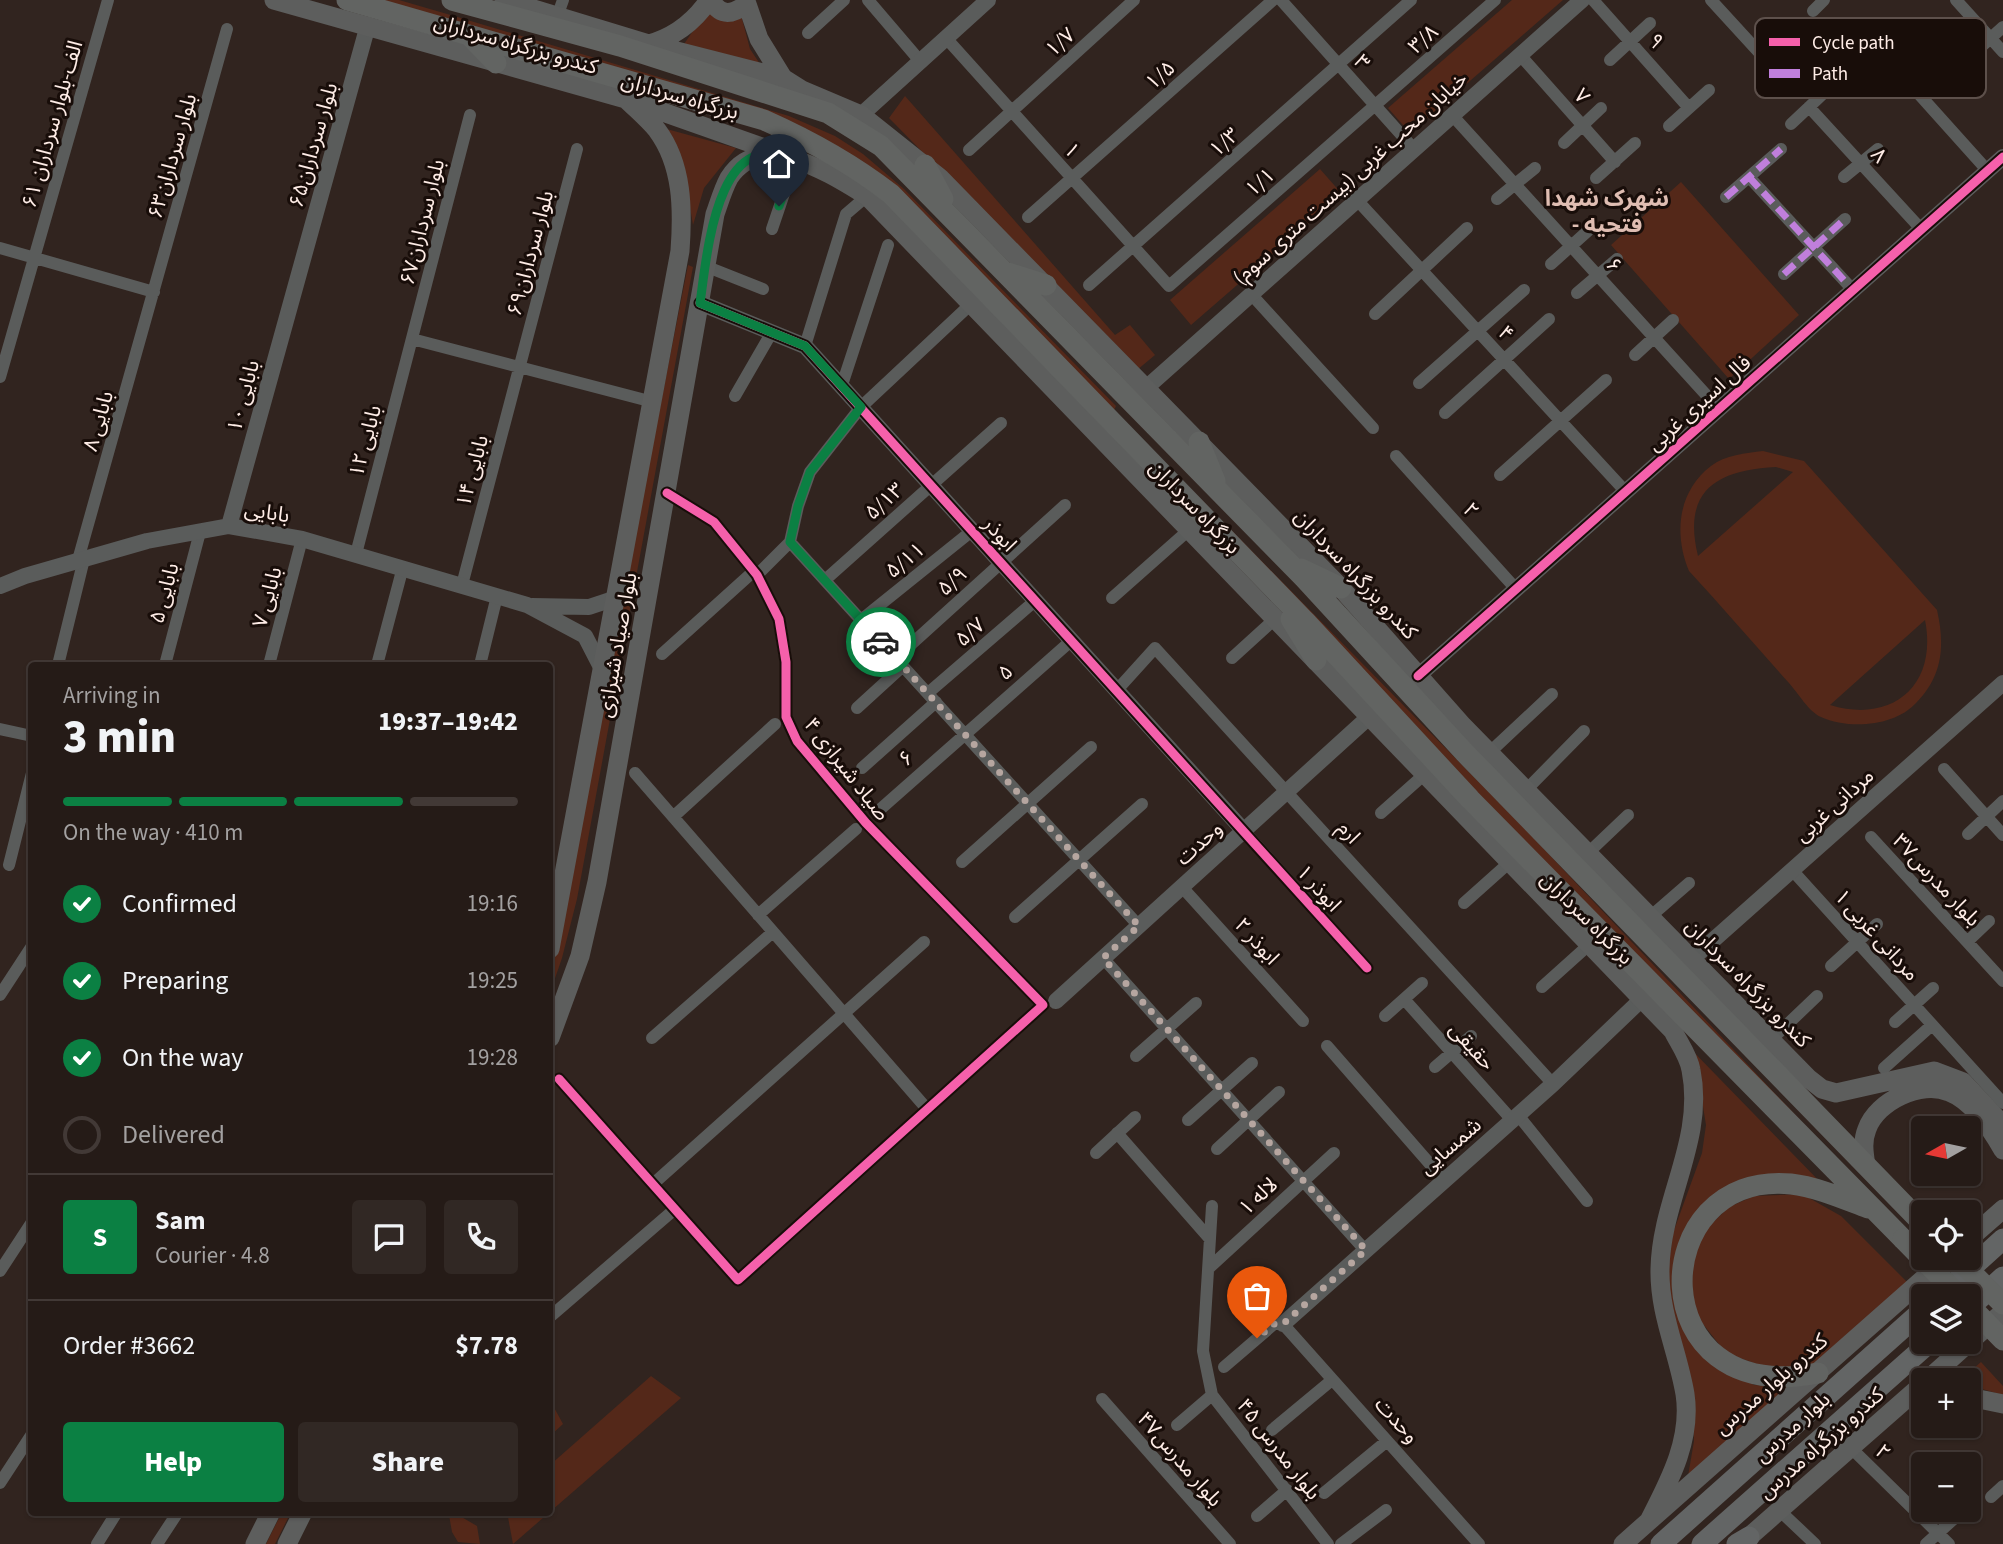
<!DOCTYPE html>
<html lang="en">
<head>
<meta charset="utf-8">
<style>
	:root { --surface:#251b17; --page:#312824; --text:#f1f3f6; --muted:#a3a1a1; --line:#423936; --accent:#0b8043 }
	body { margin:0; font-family:"Source Sans 3","Noto Sans Arabic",sans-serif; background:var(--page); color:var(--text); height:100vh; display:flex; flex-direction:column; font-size:26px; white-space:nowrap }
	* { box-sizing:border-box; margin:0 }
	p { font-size:23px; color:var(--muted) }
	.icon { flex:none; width:38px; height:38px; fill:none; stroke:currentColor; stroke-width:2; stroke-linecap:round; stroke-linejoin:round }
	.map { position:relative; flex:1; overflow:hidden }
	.panel { position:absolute; left:28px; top:662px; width:525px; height:854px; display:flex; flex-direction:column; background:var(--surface); border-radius:7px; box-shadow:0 2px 5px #0004,0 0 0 2px var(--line) }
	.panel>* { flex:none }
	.needle { width:46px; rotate:261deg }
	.buttons { position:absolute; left:1911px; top:1116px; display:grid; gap:14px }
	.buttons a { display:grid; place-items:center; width:70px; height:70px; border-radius:7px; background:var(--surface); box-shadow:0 2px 5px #0004,0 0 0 2px var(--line); font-size:35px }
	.pin { position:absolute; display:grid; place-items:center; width:60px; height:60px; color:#fff; margin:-72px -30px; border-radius:50% 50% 50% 0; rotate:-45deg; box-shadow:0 0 7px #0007 }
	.pin .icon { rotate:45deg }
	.courier { position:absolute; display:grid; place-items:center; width:70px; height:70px; margin:-35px; border:5px solid #0b8043; border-radius:50%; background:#fff; color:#222; box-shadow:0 2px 9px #0007 }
	.headline em { font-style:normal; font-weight:800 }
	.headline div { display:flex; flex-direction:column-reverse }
	.headline { display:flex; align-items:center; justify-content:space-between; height:119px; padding:0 35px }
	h1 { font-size:46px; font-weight:800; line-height:52px }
	.bar { display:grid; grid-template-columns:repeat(4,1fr); gap:10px 7px; align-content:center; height:84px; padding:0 35px }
	.bar i { height:9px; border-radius:5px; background:var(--line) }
	.bar .active { background:var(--accent) }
	.bar p { grid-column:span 4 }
	.line { display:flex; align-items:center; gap:18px; padding:0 35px; border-top:2px solid var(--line) }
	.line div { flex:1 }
	.round { display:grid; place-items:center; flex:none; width:74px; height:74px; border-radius:7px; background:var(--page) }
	ol { padding:0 35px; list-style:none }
	li { display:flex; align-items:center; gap:21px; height:77px }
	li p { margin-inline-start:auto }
	li .icon { padding:7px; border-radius:50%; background:var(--accent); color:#fff; stroke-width:4 }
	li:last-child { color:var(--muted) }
	li i { width:38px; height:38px; border:4px solid var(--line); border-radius:50% }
	.primary-button { display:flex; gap:14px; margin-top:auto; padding:14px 35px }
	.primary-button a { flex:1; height:80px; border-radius:7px; background:var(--accent); color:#fff; font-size:28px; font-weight:800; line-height:80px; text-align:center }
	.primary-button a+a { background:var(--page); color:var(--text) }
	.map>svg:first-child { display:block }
	.green { fill:#542819; fill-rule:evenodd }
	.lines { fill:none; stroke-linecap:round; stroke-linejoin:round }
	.minor { stroke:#5a5c5b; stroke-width:12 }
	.tertiary { stroke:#5a5c5b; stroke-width:16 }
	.secondary { stroke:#5d5e5d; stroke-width:19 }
	.primary { stroke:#636565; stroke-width:21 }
	.trunk { stroke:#626462; stroke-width:21 }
	.trunk-bridge { stroke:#626462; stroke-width:21 }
	.quiet { stroke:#c07fdc; stroke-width:7; stroke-dasharray:14 7; stroke-linecap:butt }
	.cycleway-casing { stroke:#180d09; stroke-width:13 }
	.cycleway { stroke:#f560ab; stroke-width:9 }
	.done { stroke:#b6a6a0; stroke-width:7; stroke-dasharray:0 12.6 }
	.route { stroke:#0b8043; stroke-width:9 }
	.labels { text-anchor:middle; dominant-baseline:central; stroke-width:6; stroke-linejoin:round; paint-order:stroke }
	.street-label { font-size:21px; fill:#feece6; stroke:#180d09 }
	.neighbourhood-label { font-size:23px; font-weight:bold; fill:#dfbdb2; stroke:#180d09 }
	.key { fill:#180d09; stroke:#5d504b; stroke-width:2 }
	.key-label { font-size:19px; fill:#feece6 }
</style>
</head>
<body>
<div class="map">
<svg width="2003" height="1544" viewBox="0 0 2003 1544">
	<rect width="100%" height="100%" fill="#31241f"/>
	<!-- green -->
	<path class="green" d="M 365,0 L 399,0 L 454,16 L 789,116 L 835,136 L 863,154 L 904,189 L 1116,406 L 1114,410 L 799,126 Z
		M 1512,0 L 1563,0 L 1410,133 L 1388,108 Z
		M 710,6 L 741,15 L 750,49 L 760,64 L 682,47 Z
		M 905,96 L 1115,335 L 1130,325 L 1155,355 L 1137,370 L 889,118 Z
		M 663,128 L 736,148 L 704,188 L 693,225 L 683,166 Z
		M 1320,169 L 1342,194 L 1191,325 L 1170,300 Z
		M 1681,182 L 1799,315 L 1729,379 L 1611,245 Z
		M 688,265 L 693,267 L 577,899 L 562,958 L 550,993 L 550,967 Z
		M 1763,451 L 1804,461 L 1937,610 C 1945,645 1943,676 1916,703 C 1895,726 1850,730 1821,717 C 1809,712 1798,693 1789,683 C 1756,646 1723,608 1689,571 C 1674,535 1677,492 1711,466 C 1725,455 1746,453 1763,451 ZM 1776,467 L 1793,472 L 1698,556 C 1682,491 1716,470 1776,467 ZM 1925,620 C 1938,686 1892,724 1830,705 Z
		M 1189,487 L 1523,827 L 1909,1235 L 1448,762 Z
		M 1682,1040 L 1826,1188 L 1731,1190 L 1675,1272 L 1721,1369 L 1754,1385 L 1795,1387 L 1687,1482 L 1694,1441 L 1693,1411 L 1666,1284 L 1673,1233 L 1702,1153 L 1706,1125 L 1699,1082 Z
		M 1802,1194 L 1841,1216 L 1912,1287 L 1813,1366 L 1776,1371 L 1726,1353 L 1695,1314 L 1690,1271 L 1704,1231 L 1729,1207 L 1754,1196 Z
		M 1981,1362 L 2003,1386 L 2003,1395 L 1982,1389 L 1969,1390 L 1969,1381 L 1959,1381 Z
		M 651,1376 L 681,1398 L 513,1544 L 507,1512 L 550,1512 L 550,1465 Z
		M 550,1400 L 563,1424 L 550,1436 Z
		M 282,1512 L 291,1512 L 275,1544 L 266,1544 Z
		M 453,1512 L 477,1526 L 480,1544 L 458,1542 L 452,1532 L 449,1515 Z"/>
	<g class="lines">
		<!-- minor -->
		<path class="minor" d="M 868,0 L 920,61
			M 1281,0 L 1414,149
			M 1593,0 L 1689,108
			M 1711,0 L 1776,71
			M 1956,0 L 2003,52
			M 1813,11 L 1824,0
			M 557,17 L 563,0
			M 1856,24 L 1987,170
			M 808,33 L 844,0
			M 946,38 L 1169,286 L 1495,0
			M 1520,55 L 1615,162
			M 1972,55 L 2003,27
			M 1610,60 L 1650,23
			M 1809,107 L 1921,229
			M 1452,115 L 1719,409
			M 1791,124 L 1825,92
			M 1669,126 L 1709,90
			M 1564,143 L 1601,108
			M 969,150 L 1134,0
			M 1749,177 L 1853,290
			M 1844,177 L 1878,149
			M 1596,178 L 1635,143
			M 1726,197 L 1781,149
			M 1497,199 L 1535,168
			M 1357,200 L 1626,492
			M 1028,217 L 1273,0
			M 772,229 L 795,161
			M 0,248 L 154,292
			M 1551,264 L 1590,229
			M 705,266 L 763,289
			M 1784,274 L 1845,219
			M 1089,285 L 1411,0
			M 1577,293 L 1617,259
			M 1251,294 L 1373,428
			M 1375,314 L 1467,228
			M 412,339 L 653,402
			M 805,346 L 846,214 L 867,196
			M 1635,355 L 1673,320
			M 0,377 L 108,0
			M 1419,383 L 1524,290
			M 842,385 L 888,245
			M 735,396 L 772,332
			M 1445,413 L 1549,319
			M 1396,456 L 1516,589
			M 1500,475 L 1606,380
			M 790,542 L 1139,926
			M 356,554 L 470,115
			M 78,560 L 227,29
			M 757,575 L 790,542 L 798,506 L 810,472 L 861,407 L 971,304
			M 825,580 L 1001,423
			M 462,585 L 577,149
			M 1112,598 L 1190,529
			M 861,620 L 973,530
			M 662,654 L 754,571
			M 896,658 L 1065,505
			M 1232,658 L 1276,618
			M 58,665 L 84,559
			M 165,665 L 200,532
			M 269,665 L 302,539
			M 377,665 L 403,567
			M 480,665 L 497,596
			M 1117,690 L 1155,648 L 1553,1084
			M 928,693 L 1036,600
			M 857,708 L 903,666
			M 0,729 L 32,736
			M 1490,752 L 1552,694
			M 862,768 L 936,702
			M 1944,769 L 2003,835
			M 635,773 L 927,1109
			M 1527,789 L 1584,731
			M 876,813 L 1072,640
			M 1381,813 L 1426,773
			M 673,817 L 775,724
			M 1244,831 L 1367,968
			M 1968,834 L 2003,801
			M 1871,837 L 2003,981
			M 1588,853 L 1628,815
			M 962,862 L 1091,747
			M 9,865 L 32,773
			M 1792,870 L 2003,1103
			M 1182,887 L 1303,1021
			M 1464,903 L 1511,861
			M 758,915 L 856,829
			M 1651,916 L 1689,883
			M 1015,917 L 1142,804
			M 1968,941 L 1989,921
			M 1103,958 L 1365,1250
			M 1831,966 L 1877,924
			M 1542,987 L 1591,943
			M 0,995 L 32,946
			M 1404,999 L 1512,1120
			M 1385,1016 L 1422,983
			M 1895,1022 L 1933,988
			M 652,1038 L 773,932
			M 1771,1040 L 1817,996
			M 1327,1046 L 1443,1179
			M 1136,1056 L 1196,1003
			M 1435,1067 L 1471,1036
			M 1884,1068 L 1932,1025
			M 559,1079 L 738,1280 L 1043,1005 L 866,823 L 797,741 L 786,717 L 786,662 L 779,619 L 757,575 L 714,522 L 667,493
			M 1518,1115 L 1587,1201
			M 1188,1120 L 1252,1063
			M 1117,1133 L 1210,1239
			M 1217,1149 L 1279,1092
			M 1096,1153 L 1135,1117
			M 653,1184 L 924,942
			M 1212,1206 L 1203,1351 L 1212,1395 L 1328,1544
			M 1209,1268 L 1334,1153
			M 0,1271 L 32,1222
			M 551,1316 L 675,1209
			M 1224,1367 L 1274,1324 L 1283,1324 L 1479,1544
			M 1102,1399 L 1230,1544
			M 1177,1425 L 1212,1395
			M 1272,1430 L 1332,1380
			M 1850,1447 L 1949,1544
			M 0,1483 L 32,1434
			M 1324,1493 L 1387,1441
			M 1991,1497 L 2003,1486
			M 1779,1510 L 1815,1544
			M 1257,1516 L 1287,1490
			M 97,1544 L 117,1512
			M 157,1544 L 178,1512
			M 1341,1544 L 1386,1510
			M 1926,1544 L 1957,1516"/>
		<!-- tertiary -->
		<path class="tertiary" d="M 861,115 L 988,0
			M 700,303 L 805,346 L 1244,831
			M 1146,388 L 1582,0
			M 229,526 L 368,25
			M 0,586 L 25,576 L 147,541 L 229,526 L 302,539 L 527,605 L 585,636 L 601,667
			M 532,606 L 589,607 L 613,599
			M 1418,676 L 2003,157
			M 1692,959 L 2003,683
			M 1056,1001 L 1370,716
			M 1283,1324 L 1553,1084 L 1643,998"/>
		<!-- secondary -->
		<path class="secondary" d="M 274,0 L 626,99 L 776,152
			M 504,0 L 649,44 L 783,78
			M 711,0 C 721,18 733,14 747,4
			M 747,4 L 759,39 L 783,78 L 802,90 L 861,115 L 940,178 L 1341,588 L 1463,726 L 1808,1078 L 1822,1089 L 1836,1093 L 1934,1071 L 1963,1082 L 2003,1125
			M 646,45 C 673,38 694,22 709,0
			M 550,949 L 680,251 C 683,210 683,165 657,130 C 648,119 636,109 626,99
			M 550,1038 L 580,956 L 597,882 L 715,214 C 719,203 723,189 729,178 C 761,128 831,174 867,196 L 1673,1031 C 1679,1043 1689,1057 1691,1070 C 1705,1140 1661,1200 1660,1269 C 1659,1313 1678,1352 1685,1394 C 1692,1440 1669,1482 1649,1521
			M 1866,1166 C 1864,1153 1862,1141 1867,1129 C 1877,1101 1921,1080 1949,1092 C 1972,1101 1991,1129 2003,1150
			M 1969,1239 L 2003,1209
			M 1926,1381 L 2003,1312
			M 1969,1397 L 2003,1404
			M 255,1544 L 271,1512
			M 287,1544 L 303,1512
			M 1623,1544 L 1947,1258
			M 1741,1544 L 1923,1384"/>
		<!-- primary -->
		<path class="primary" d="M 1939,1297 L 2003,1239
			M 1969,1308 L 2003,1277
			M 1661,1544 L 1923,1310
			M 1702,1544 L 1930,1342
			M 1737,1544 L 1749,1537"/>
		<!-- trunk -->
		<path class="trunk" d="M 347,0 L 764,120 C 809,140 851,163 891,194 L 1305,621 L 1470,799 L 1903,1239
			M 452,0 L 620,46 L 828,113 L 881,146 L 1304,578 L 1464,752 L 1923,1224
			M 470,36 L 496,63
			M 925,165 L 943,199
			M 1008,273 L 1046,285
			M 1199,442 L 1215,481
			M 1301,569 L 1341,588
			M 1291,619 L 1316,660
			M 1818,1373 C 1639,1409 1644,1170 1791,1184 C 1817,1187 1844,1199 1868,1208"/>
		<!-- trunk-bridge -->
		<path class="trunk-bridge" d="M 1903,1239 L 1960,1297
			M 1957,1258 L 2003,1304
			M 1969,1305 L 2003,1340"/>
		<!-- quiet -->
		<path class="quiet" d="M 1749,177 L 1853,290
			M 1726,197 L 1781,149
			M 1784,274 L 1845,219"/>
		<defs>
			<path id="cycleway" d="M 700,303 L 805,346 L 1367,968
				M 1418,676 L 2003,157
				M 559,1079 L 738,1280 L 1043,1005 L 866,823 L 797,741 L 786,717 L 786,662 L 779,619 L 757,575 L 714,522 L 667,493"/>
		</defs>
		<!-- cycleway casing -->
		<use href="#cycleway" class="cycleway-casing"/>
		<!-- cycleway -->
		<use href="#cycleway" class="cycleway"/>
	</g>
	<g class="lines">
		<!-- done -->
		<path class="done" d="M 881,642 L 1139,926 L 1103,958 L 1366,1250 L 1283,1324 L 1274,1324 L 1257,1338"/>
		<!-- route -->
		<path class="route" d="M 779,206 L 795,161 C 716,121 707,257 700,303 L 805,346 L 861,407 L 810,472 L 798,506 L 790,542 L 881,642"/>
	</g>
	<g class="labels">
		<!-- street labels -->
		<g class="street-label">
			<text transform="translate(1423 39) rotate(-42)">۳/۸</text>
			<text transform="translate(1656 41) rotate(49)">۹</text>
			<text transform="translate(1060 42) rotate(-42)">۱/۷</text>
			<text transform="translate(516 44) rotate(16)">کندرو بزرگراه سرداران</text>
			<text transform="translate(1362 62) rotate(48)">۳</text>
			<text transform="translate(1160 75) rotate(-42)">۱/۵</text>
			<text transform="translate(680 96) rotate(16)">بزرگراه سرداران</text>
			<text transform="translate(1582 96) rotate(48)">۷</text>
			<text transform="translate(52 124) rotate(-74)">۶۱ الف-بلوار سرداران</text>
			<text transform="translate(1224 142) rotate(-42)">۱/۳</text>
			<text transform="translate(313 145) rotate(-74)">بلوار سرداران۶۵</text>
			<text transform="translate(1072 150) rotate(48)">۱</text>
			<text transform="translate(1879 155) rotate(47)">۸</text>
			<text transform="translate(172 156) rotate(-74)">بلوار سرداران۶۳</text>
			<text transform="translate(1350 178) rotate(-42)">خیابان محب غربی (بیست متری سوم)</text>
			<text transform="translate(1260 182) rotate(-41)">۱/۱</text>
			<text transform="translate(422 222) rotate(-76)">بلوار سرداران۶۷</text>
			<text transform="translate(530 253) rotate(-75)">بلوار سرداران۶۹</text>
			<text transform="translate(1614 265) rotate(48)">۶</text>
			<text transform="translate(1506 333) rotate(47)">۴</text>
			<text transform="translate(243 396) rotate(-75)">بابایی ۱۰</text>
			<text transform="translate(1699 403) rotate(-42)">فال اسیری غربی</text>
			<text transform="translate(98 421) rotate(-74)">بابایی ۸</text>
			<text transform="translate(365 441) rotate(-75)">بابایی ۱۲</text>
			<text transform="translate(472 471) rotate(-75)">بابایی ۱۴</text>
			<text transform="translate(884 501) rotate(-42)">۵/۱۳</text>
			<text transform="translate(1195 507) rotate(46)">بزرگراه سرداران</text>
			<text transform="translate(1471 510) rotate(48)">۲</text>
			<text transform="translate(267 512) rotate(9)">بابایی</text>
			<text transform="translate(1000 534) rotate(48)">ابوذر</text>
			<text transform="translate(905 560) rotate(-39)">۵/۱۱</text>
			<text transform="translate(1356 574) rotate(47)">کندرو بزرگراه سرداران</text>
			<text transform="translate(952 581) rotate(-42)">۵/۹</text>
			<text transform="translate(164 593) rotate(-75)">بابایی ۵</text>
			<text transform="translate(267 597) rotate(-75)">بابایی ۷</text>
			<text transform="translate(970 632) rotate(-41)">۵/۷</text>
			<text transform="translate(617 645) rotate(-80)">بلوار صیاد شیرازی</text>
			<text transform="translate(1005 672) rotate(-40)">۵</text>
			<text transform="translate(906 758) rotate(-43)">۶</text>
			<text transform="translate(847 769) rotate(52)">صیاد شیرازی ۴</text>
			<text transform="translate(1834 805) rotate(-42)">مردانی غربی</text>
			<text transform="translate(1349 832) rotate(48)">ارم</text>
			<text transform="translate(1199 843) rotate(-42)">وحدت</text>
			<text transform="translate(1937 880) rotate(47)">بلوار مدرس۳۷</text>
			<text transform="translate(1319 888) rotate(48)">ابوذر ۱</text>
			<text transform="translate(1587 918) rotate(45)">بزرگراه سرداران</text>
			<text transform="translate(1877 935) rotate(48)">مردانی غربی ۱</text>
			<text transform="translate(1257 941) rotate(48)">ابوذر ۲</text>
			<text transform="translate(1748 983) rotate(46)">کندرو بزرگراه سرداران</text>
			<text transform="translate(1472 1046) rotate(48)">حقیقی</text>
			<text transform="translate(1450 1146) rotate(-41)">شمسایی</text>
			<text transform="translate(1258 1196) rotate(-43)">لاله ۱</text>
			<text transform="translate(1771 1384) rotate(-41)">کندرو بلوار مدرس</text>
			<text transform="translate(1397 1420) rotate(48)">وحدت</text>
			<text transform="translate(1792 1427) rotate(-42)">بلوار مدرس</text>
			<text transform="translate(1821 1443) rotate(-41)">کندرو بزرگراه مدرس</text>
			<text transform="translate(1279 1449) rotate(52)">۴۵ بلوار مدرس</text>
			<text transform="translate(1883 1452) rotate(44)">۲</text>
			<text transform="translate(1180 1459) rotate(49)">بلوار مدرس۴۷</text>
		</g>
		<!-- neighbourhood labels -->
		<g class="neighbourhood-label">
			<text x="1607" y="198">شهرک شهدا<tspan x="1607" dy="26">- فتحیه</tspan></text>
		</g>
	</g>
	<!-- legend -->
	<rect x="1755" y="18" width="231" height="80" rx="10" class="key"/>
	<rect x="1769" y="38" width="31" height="8" fill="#f560ab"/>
	<rect x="1769" y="69" width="31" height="9" fill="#c07fdc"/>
	<g class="key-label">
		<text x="1812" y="49">Cycle path</text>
		<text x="1812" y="80">Path</text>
	</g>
</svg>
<div class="buttons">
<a><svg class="needle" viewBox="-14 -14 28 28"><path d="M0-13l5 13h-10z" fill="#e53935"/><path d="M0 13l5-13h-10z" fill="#a3a1a1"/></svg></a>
<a><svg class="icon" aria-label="locate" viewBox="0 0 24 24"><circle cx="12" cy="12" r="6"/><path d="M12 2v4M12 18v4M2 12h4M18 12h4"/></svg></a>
<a><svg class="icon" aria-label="layers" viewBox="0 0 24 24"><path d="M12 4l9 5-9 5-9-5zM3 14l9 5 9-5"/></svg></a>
<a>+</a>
<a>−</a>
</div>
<div class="pin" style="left:1257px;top:1338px;background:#ea580c"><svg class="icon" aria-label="bag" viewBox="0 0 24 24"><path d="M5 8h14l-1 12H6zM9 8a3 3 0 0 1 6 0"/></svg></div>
<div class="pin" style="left:779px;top:206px;background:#1f2937"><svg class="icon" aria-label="home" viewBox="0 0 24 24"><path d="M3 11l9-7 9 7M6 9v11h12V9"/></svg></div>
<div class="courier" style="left:881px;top:642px"><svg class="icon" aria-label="car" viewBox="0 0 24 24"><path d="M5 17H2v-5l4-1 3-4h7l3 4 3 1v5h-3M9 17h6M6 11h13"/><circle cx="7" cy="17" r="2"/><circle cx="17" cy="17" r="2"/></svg></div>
<section class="panel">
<div class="headline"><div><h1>3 min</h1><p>Arriving in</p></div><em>19:37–19:42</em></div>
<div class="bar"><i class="active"></i><i class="active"></i><i class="active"></i><i></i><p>On the way · 410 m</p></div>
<ol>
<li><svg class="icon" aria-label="check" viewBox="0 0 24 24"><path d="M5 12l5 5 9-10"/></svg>Confirmed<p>19:16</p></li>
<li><svg class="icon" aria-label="check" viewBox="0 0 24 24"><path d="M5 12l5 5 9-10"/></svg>Preparing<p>19:25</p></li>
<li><svg class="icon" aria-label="check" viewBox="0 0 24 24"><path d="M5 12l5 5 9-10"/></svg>On the way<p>19:28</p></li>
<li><i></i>Delivered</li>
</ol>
<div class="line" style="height:126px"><b class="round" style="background:var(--accent);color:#fff">S</b><div><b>Sam</b><p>Courier · 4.8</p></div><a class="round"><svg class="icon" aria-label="chat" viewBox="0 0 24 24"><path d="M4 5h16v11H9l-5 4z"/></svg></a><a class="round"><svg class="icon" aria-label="phone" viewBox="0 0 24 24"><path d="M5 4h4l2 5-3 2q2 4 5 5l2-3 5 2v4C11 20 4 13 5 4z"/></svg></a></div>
<div class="line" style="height:91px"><div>Order #3662</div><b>$7.78</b></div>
<div class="primary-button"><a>Help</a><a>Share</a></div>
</section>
</div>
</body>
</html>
